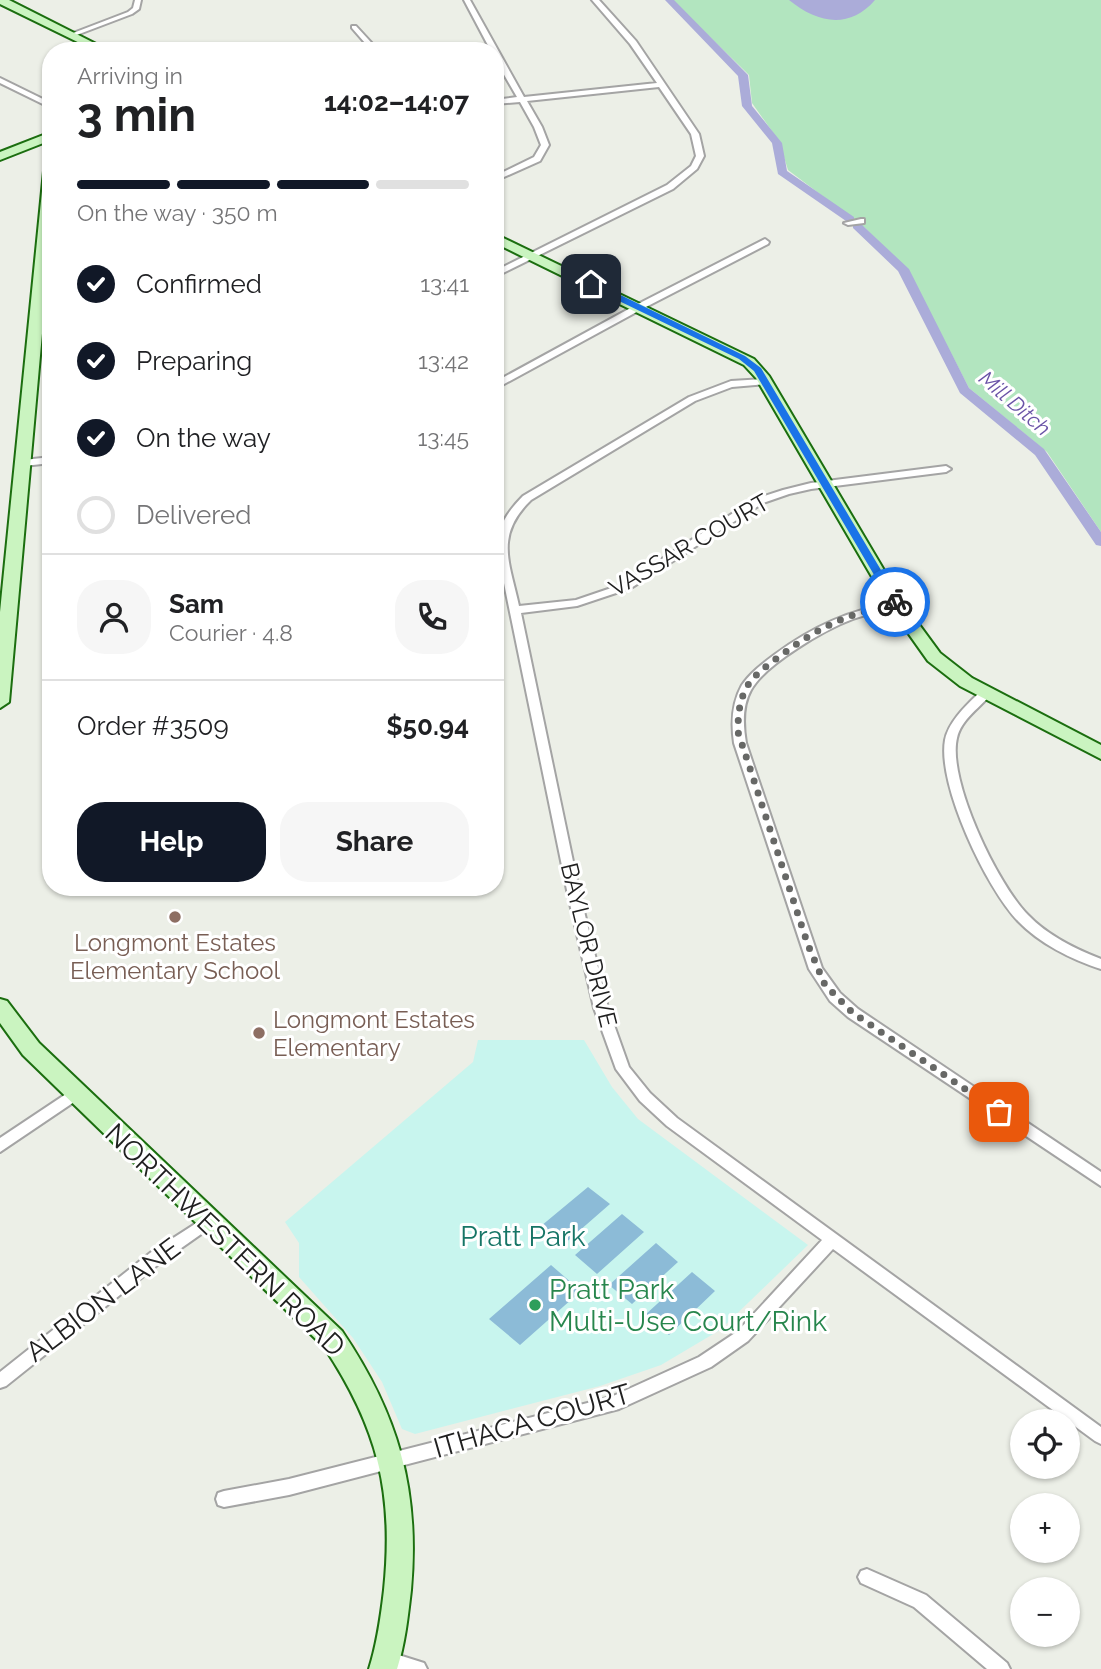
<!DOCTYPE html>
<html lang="en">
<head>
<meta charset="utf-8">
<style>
	:root { --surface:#fff; --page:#f6f6f6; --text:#202124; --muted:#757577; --line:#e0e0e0; --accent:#111827 }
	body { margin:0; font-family:Raleway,sans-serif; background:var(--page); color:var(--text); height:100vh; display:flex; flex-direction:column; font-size:26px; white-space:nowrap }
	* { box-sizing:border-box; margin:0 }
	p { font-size:23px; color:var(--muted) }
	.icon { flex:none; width:38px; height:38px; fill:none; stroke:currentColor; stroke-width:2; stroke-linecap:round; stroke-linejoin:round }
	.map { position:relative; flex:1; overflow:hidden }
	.sheet { position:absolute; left:42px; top:42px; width:462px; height:854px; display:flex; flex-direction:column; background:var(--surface); border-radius:28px; box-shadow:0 2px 5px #0004 }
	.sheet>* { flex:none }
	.buttons { position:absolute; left:1010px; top:1409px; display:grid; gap:14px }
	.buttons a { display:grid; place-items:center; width:70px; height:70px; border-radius:50%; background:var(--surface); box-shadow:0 2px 5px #0004; font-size:35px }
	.pin { position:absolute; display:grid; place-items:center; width:60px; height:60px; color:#fff; margin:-30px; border-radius:14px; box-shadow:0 4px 10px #0006 }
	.courier { position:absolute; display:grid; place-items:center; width:70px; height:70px; margin:-35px; border:5px solid #1a73e8; border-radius:50%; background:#fff; color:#222; box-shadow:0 2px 9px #0007 }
	.summary em { font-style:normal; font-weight:700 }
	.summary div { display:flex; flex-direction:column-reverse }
	.summary { display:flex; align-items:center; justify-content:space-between; height:119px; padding:0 35px }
	h1 { font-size:46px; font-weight:700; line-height:52px }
	.bar { display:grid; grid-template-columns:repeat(4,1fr); gap:10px 7px; align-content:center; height:84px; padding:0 35px }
	.bar i { height:9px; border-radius:5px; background:var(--line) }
	.bar .selected { background:var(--accent) }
	.bar p { grid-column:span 4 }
	.line { display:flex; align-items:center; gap:18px; padding:0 35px; border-top:2px solid var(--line) }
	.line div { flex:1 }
	.round { display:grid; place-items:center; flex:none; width:74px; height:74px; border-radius:28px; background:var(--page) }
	ol { padding:0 35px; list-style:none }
	li { display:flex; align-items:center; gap:21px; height:77px }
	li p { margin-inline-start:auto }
	li .icon { padding:7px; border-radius:50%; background:var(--accent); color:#fff; stroke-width:4 }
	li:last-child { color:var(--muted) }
	li i { width:38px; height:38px; border:4px solid var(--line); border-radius:50% }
	.action { display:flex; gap:14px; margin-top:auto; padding:14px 35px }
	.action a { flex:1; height:80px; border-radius:28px; background:var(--accent); color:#fff; font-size:28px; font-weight:700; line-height:80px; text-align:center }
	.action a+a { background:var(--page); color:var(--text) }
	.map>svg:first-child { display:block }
	.grass { fill:#b2e5bf }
	.park { fill:#c8f5ee }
	.pitch { fill:#8cbbd7 }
	.water { fill:#abacd9 }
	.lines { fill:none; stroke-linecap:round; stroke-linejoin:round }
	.canal { fill:#abacd9; fill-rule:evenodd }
	.street-casing { stroke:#a4a4a4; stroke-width:4 }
	.secondary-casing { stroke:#1b6e0f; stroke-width:4 }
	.street { fill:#fff; fill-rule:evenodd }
	.secondary { fill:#caf4c0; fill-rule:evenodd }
	.route { fill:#1a73e8 }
	.done { stroke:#676866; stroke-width:7; stroke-dasharray:0 12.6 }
	.education-dot { fill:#8d6e63; stroke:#fff; stroke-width:2.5 }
	.leisure-dot { fill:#2e9e5b; stroke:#fff; stroke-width:2.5 }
	.labels { text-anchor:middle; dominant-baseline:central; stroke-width:6; stroke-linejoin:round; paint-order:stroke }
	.far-water-label { font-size:21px; font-style:italic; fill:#6a54a7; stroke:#fff }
	.street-label { font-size:24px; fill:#202020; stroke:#fff }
	.education-label { font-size:24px; fill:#785e54; stroke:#fff }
	.near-park-label { font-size:28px; fill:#167566; stroke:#fff }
	.near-street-label { font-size:28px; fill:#202020; stroke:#fff }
	.near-leisure-label { font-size:28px; fill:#27864d; stroke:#fff; text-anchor:start }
</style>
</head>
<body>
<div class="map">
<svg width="1101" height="1669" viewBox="0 0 1101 1669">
	<rect width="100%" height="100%" fill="#ecefe7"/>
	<!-- grass -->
	<path class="grass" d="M 672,0 L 1101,0 L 1101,532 L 1047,452 L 969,388 L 908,270 L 865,228 L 788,170 L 779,141 L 752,103 L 749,75 Z"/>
	<!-- park -->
	<path class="park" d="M 478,1040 L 584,1040 L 612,1087 L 638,1119 L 808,1245 L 720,1330 L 661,1365 L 600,1386 L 415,1434 L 402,1429 L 382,1382 L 353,1338 L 299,1277 L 299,1243 L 285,1222 L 473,1062 Z"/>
	<!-- pitch -->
	<path class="pitch" d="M 588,1187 L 610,1204 L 563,1245 L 541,1226 Z
		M 622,1214 L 644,1232 L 597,1274 L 575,1255 Z
		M 656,1243 L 678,1262 L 632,1304 L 609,1285 Z
		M 551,1265 L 581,1291 L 520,1345 L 489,1319 Z
		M 692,1272 L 715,1291 L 669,1335 L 645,1315 Z"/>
	<!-- water -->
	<path class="water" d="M 789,0 L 875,0 C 849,30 817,23 789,0 Z"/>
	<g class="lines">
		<!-- canal -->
		<path class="canal" d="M 665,0 L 674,0 L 748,75 L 752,106 L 782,143 L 787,171 L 854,217 L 854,221 L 846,221 L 778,174 L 772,143 L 742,106 L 738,76 Z
			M 853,224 L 861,224 L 909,269 L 969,388 L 1044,449 L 1101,532 L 1101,546 L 1096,545 L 1035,455 L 960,393 L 898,271 L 853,228 Z"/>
		<defs>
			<path id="street" d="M 135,0 L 141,0 L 139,9 L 132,14 L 74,36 L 68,35 L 128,12 L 133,8 Z
				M 464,0 L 470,0 L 524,97 L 657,83 L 630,44 L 592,0 L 599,0 L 636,41 L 699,134 L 704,156 L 697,169 L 673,189 L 495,277 L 495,271 L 667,185 L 691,166 L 696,156 L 691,134 L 659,87 L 527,101 L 542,127 L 549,145 L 540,161 L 495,181 L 495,176 L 534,157 L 541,145 L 534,127 L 520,102 L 495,104 L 495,100 L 517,97 L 495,59 L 495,51 L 491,51 Z
				M 352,26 L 356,26 L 379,51 L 372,51 L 352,28 Z
				M 0,78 L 51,103 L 51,108 L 0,83 Z
				M 861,219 L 864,219 L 864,223 L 848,225 L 844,223 Z
				M 765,239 L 769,242 L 768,244 L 642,309 L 495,389 L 495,382 L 636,305 Z
				M 765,379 L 770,382 L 768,384 L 732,387 L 695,401 L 531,500 C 494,536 510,563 519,606 L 576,600 L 623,584 L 755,499 L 783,490 L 811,483 L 946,466 L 951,469 L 946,472 L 811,489 L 789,494 L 763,503 L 631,588 L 577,606 L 521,613 L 580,895 L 608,1008 L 629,1067 L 650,1093 L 677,1118 L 1101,1427 L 1101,1444 L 1095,1441 L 833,1249 L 748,1341 L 711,1367 L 619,1409 L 289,1495 L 224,1507 L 218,1505 L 216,1499 L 218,1493 L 224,1491 L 289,1479 L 611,1397 L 699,1357 L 738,1331 L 822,1240 L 667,1126 L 640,1101 L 616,1069 L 594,1008 L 568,895 L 497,549 C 497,527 508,511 523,496 L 689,397 L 731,381 Z
				M 51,457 L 51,463 L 24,466 L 19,463 L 24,460 Z
				M 897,603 L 901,604 L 902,606 L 901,608 C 885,612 869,613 853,619 C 826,629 765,664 751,690 C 742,706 743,725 746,743 L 822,968 L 840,993 L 858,1009 L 1101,1172 L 1101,1186 L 848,1017 L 830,1001 L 809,969 L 734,743 C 731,723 732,703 742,685 C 750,673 762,664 774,655 C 812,627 850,609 897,603 Z
				M 987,688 L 993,692 C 981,707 961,719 957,738 C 947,780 998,885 1028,915 C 1047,935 1075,949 1101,959 L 1101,969 C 1072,960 1039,943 1018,921 C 987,889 937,785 945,740 C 949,720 969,703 983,689 Z
				M 75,1088 L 80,1090 L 82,1094 L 80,1098 L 0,1152 L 0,1138 Z
				M 209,1215 L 214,1217 L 216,1221 L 214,1225 L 160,1263 L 6,1386 L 0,1388 L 0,1372 L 150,1253 Z
				M 867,1569 L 926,1595 L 1007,1663 L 1010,1669 L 987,1669 L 914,1607 L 861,1583 L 858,1577 L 861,1571 Z
				M 386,1651 L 424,1663 L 427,1669 L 387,1669 L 380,1666 L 377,1660 L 380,1654 Z"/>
			<path id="secondary" d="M 0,0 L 9,0 L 110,51 L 96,51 L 0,4 Z
				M 51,132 L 51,140 L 0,160 L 0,152 Z
				M 51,157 L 51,233 L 9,702 L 0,708 L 0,612 L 45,161 Z
				M 495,234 L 754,359 L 769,376 L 904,604 L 940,653 L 972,678 L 1101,745 L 1101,759 L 960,686 L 928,661 L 889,606 L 756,378 L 744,365 L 495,243 Z
				M 0,999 L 7,1001 L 39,1043 L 342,1331 C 398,1414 420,1489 411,1590 C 408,1616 405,1644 397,1669 L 369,1669 C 377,1644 381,1616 384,1590 C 394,1493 378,1428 324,1347 L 23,1055 L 0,1023 Z"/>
		</defs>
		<!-- street casing -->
		<use href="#street" class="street-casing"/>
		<!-- secondary casing -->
		<use href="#secondary" class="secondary-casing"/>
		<!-- street -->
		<use href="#street" class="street"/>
		<!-- secondary -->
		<use href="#secondary" class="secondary"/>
	</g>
	<!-- route -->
	<path class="route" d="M 588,282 L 594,282 L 745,356 L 761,368 L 900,602 L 898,604 L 890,602 L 754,371 L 739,359 L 588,286 Z"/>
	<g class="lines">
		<!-- done -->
		<path class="done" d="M 895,602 L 897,606 C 851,610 816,629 780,656 C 768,665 756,673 748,685 C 739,700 738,715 738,732 L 808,945 L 825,985 L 853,1013 L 999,1112"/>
	</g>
	<!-- markers -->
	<g class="education-dot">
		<circle cx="175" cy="917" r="7"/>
		<circle cx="259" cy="1033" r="7"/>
	</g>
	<circle class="leisure-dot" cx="535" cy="1305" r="7"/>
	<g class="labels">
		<!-- far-water labels -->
		<g class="far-water-label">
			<text transform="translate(1015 403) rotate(41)">Mill Ditch</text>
		</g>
		<!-- street labels -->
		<g class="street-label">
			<text transform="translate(689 545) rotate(-30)">VASSAR COURT</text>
			<text transform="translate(589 945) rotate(76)">BAYLOR DRIVE</text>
		</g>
		<!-- education labels -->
		<g class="education-label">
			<text x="175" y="942">Longmont Estates<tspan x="175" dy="28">Elementary School</tspan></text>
			<text x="273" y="1019" text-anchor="start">Longmont Estates<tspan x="273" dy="28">Elementary</tspan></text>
		</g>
		<!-- near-park labels -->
		<g class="near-park-label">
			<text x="523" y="1236">Pratt Park</text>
		</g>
		<!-- near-street labels -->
		<g class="near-street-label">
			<text transform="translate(225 1240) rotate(44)">NORTHWESTERN ROAD</text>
			<text transform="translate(103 1300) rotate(-37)">ALBION LANE</text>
			<text transform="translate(532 1421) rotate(-16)">ITHACA COURT</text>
		</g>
		<!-- near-leisure labels -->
		<g class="near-leisure-label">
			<text x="549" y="1289">Pratt Park<tspan x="549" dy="32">Multi-Use Court/Rink</tspan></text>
		</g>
	</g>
</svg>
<div class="buttons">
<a><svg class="icon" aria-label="locate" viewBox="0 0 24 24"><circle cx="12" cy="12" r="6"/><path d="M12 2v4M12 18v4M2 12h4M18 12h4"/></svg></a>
<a>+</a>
<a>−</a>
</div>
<div class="pin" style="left:999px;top:1112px;background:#ea580c"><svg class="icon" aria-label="bag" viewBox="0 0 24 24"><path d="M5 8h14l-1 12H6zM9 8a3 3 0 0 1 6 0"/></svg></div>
<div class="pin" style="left:591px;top:284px;background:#1f2937"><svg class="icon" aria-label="home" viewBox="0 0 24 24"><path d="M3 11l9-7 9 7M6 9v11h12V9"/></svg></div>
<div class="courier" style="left:895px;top:602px"><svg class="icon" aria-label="bike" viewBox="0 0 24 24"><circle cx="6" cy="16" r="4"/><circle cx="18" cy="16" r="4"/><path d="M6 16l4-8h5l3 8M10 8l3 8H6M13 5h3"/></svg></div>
<section class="sheet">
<div class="summary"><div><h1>3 min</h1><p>Arriving in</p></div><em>14:02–14:07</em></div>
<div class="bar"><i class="selected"></i><i class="selected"></i><i class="selected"></i><i></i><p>On the way · 350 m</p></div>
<ol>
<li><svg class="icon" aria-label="check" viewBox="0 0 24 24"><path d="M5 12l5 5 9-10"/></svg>Confirmed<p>13:41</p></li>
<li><svg class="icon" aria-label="check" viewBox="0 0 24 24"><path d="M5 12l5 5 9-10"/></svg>Preparing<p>13:42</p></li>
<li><svg class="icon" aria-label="check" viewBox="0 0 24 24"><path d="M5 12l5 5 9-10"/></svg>On the way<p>13:45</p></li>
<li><i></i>Delivered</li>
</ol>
<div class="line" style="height:126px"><a class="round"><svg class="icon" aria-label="person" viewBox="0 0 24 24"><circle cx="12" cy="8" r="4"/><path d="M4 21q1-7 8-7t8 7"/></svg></a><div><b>Sam</b><p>Courier · 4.8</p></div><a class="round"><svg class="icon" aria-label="phone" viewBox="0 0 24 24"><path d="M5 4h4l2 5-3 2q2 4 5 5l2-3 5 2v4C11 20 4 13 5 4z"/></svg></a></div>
<div class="line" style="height:91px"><div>Order #3509</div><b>$50.94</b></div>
<div class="action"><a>Help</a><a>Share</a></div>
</section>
</div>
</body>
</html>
